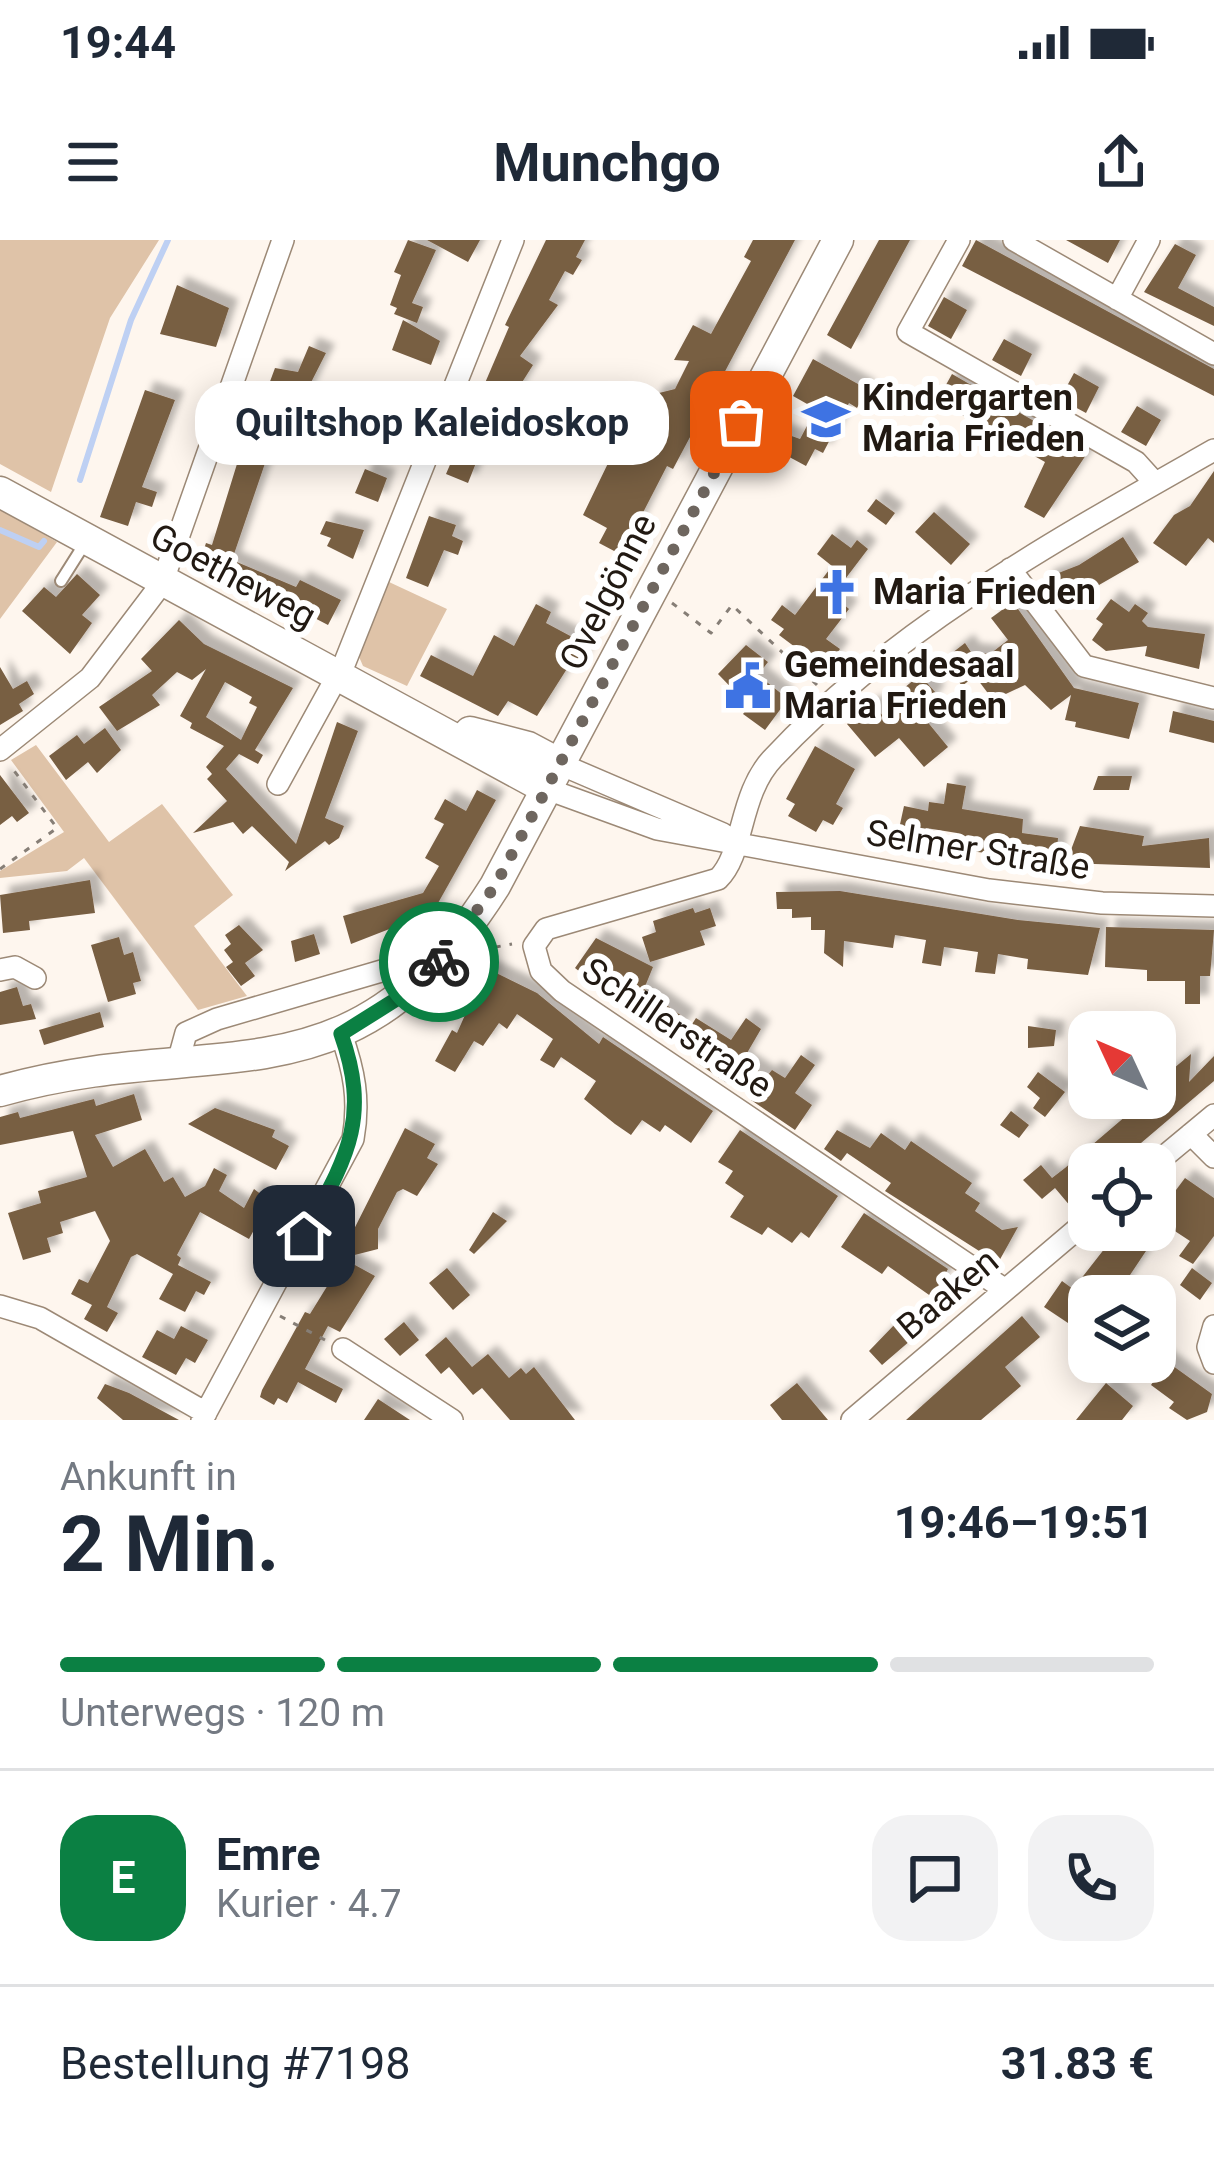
<!DOCTYPE html>
<html lang="de">
<head>
<meta charset="utf-8">
<style>
	:root { --surface:#fff; --page:#f2f2f3; --text:#1f2937; --muted:#747a83; --line:#e0e1e3; --accent:#0b8043 }
	body { margin:0; font-family:Roboto,sans-serif; background:var(--page); color:var(--text); height:100vh; display:flex; flex-direction:column; font-size:45px; white-space:nowrap }
	* { box-sizing:border-box; margin:0 }
	p { font-size:39px; color:var(--muted) }
	.icon { flex:none; width:66px; height:66px; fill:none; stroke:currentColor; stroke-width:2; stroke-linecap:round; stroke-linejoin:round }
	.map { position:relative; height:1180px; overflow:hidden }
	.details { display:flex; flex-direction:column; background:var(--surface); flex:1 }
	.details>* { flex:none }
	.needle { width:78px; rotate:314deg }
	.tools { position:absolute; left:1068px; top:771px; display:grid; gap:24px }
	.tools a { display:grid; place-items:center; width:108px; height:108px; border-radius:24px; background:var(--surface); box-shadow:0 6px 30px #0003; font-size:60px }
	.pin { position:absolute; display:grid; place-items:center; width:102px; height:102px; color:#fff; margin:-51px; border-radius:24px; box-shadow:0 6px 18px #0006 }
	.courier { position:absolute; display:grid; place-items:center; width:120px; height:120px; margin:-60px; border:9px solid #0b8043; border-radius:50%; background:#fff; color:#222; box-shadow:0 3px 15px #0007 }
	.bubble { position:absolute; height:84px; border-radius:36px; background:var(--surface); box-shadow:0 6px 30px #0003; font-size:39px; font-weight:700; line-height:84px; text-align:center }
	.summary em { font-style:normal; font-weight:700 }
	.summary div { display:flex; flex-direction:column-reverse }
	.summary { display:flex; align-items:center; justify-content:space-between; height:204px; padding:0 60px }
	h1 { font-size:78px; font-weight:700; line-height:90px }
	.bar { display:grid; grid-template-columns:repeat(4,1fr); gap:18px 12px; align-content:center; height:144px; padding:0 60px }
	.bar i { height:15px; border-radius:9px; background:var(--line) }
	.bar .active { background:var(--accent) }
	.bar p { grid-column:span 4 }
	.line { display:flex; align-items:center; gap:30px; padding:0 60px; border-top:3px solid var(--line) }
	.line div { flex:1 }
	.round { display:grid; place-items:center; flex:none; width:126px; height:126px; border-radius:36px; background:var(--page) }
	.status { display:flex; justify-content:space-between; align-items:center; height:84px; padding:0 60px; background:var(--surface); direction:ltr }
	.status svg { height:33px; fill:currentColor }
	header { display:flex; justify-content:space-between; align-items:center; height:156px; padding:0 60px; background:var(--surface); font-size:54px; font-weight:700 }
	.map>svg:first-child { display:block }
	.green { fill:#dfc3a8 }
	.lines { fill:none; stroke-linecap:round; stroke-linejoin:round }
	.stream { stroke:#bed0f3; stroke-width:6 }
	.building { fill:#785e43; fill-rule:evenodd; filter:url(#shadow) }
	.lane-casing { stroke:#9c8976; stroke-width:14 }
	.street-casing { stroke:#9c8976; stroke-width:24 }
	.secondary-casing { stroke:#9c8976; stroke-width:33 }
	.path { stroke:#867e76; stroke-width:3; stroke-dasharray:6 9; stroke-linecap:butt }
	.lane { stroke:#fff; stroke-width:10 }
	.street { stroke:#fff; stroke-width:21 }
	.secondary { stroke:#fff; stroke-width:30 }
	.done { stroke:#6e665f; stroke-width:12; stroke-dasharray:0 21.6 }
	.route { stroke:#0b8043; stroke-width:15 }
	.labels { text-anchor:middle; dominant-baseline:central; stroke-width:12; stroke-linejoin:round; paint-order:stroke }
	.poi-label { font-size:36px; font-weight:bold; fill:#211912; stroke:#fff; text-anchor:start }
	.street-label { font-size:36px; fill:#211912; stroke:#fff }
</style>
</head>
<body>
<div class="status"><b>19:44</b><svg viewBox="0 0 49 12"><path d="M0 12V9h3v3zM5 12V6h3v6zM10 12V3h3v9zM15 12V0h3v12zM26 1h20v11H26zM47 4h2v5h-2z"/></svg></div>
<header><svg class="icon" aria-label="menu" viewBox="0 0 24 24"><path d="M4 6h16M4 12h16M4 18h16"/></svg>Munchgo<svg class="icon" aria-label="share" viewBox="0 0 24 24"><path d="M12 15V3M7 8l5-5 5 5M5 13v7h14v-7"/></svg></header>
<div class="map">
<svg width="1214" height="1180" viewBox="0 0 1214 1180">
	<defs>
		<filter id="shadow"><feDropShadow dx="9" dy="-9" stdDeviation="3" flood-color="#0004"/></filter>
	</defs>
	<rect width="100%" height="100%" fill="#fef6ee"/>
	<!-- green -->
	<path class="green" d="M 0,0 L 159,0 L 110,78 L 51,252 L 0,224 Z
		M 0,269 L 57,302 L 0,379 Z
		M 389,342 L 447,369 L 407,446 L 363,426 L 357,412 Z
		M 36,505 L 109,602 L 162,564 L 233,655 L 194,686 L 247,756 L 198,770 L 84,618 L 67,631 L 0,638 L 0,631 L 64,592 L 11,520 Z"/>
	<g class="lines">
		<!-- stream -->
		<path class="stream" d="M 80,240 L 131,80 L 168,0
			M 0,290 L 39,307 L 44,301"/>
	</g>
	<!-- building -->
	<path class="building" d="M 408,0 L 436,10 L 412,63 L 423,67 L 417,83 L 394,74 L 397,68 L 390,65 L 401,35 L 394,32 Z
		M 427,0 L 480,0 L 468,22 Z
		M 546,0 L 585,0 L 576,17 L 582,20 L 573,35 L 565,31 L 549,60 L 558,65 L 520,116 L 533,125 L 500,177 L 509,181 L 501,196 L 489,190 L 468,243 L 446,234 L 509,87 L 505,85 Z
		M 753,0 L 795,0 L 673,229 L 667,226 L 634,290 L 647,297 L 637,317 L 619,307 L 616,312 L 599,303 L 607,288 L 583,275 L 612,215 L 618,218 L 622,211 L 637,219 L 656,185 L 649,181 L 654,172 L 648,169 L 655,154 L 675,149 L 689,121 L 674,120 L 693,85 L 711,94 L 751,21 L 744,17 Z
		M 879,0 L 910,0 L 851,109 L 827,95 Z
		M 976,0 L 1214,129 L 1214,156 L 962,26 Z
		M 1066,0 L 1120,0 L 1108,23 Z
		M 1175,4 L 1196,15 L 1178,48 L 1214,67 L 1214,86 L 1144,52 Z
		M 177,45 L 229,68 L 216,107 L 160,94 Z
		M 944,57 L 967,70 L 951,99 L 928,86 Z
		M 403,80 L 440,101 L 431,125 L 392,110 Z
		M 1004,99 L 1032,114 L 1021,136 L 992,120 Z
		M 309,106 L 326,113 L 296,172 L 265,155 L 275,128 L 298,132 Z
		M 813,119 L 867,149 L 857,168 L 849,163 L 823,213 L 815,209 L 806,226 L 767,205 L 775,190 L 800,199 L 816,169 L 793,156 Z
		M 1074,133 L 1099,147 L 1086,173 L 1060,159 Z
		M 952,134 L 1088,212 L 1044,278 L 1024,267 L 1045,222 L 937,161 Z
		M 145,150 L 175,160 L 142,247 L 157,252 L 152,267 L 136,262 L 128,286 L 100,277 Z
		M 1137,166 L 1161,180 L 1146,206 L 1121,192 Z
		M 249,185 L 275,194 L 232,320 L 296,347 L 300,340 L 341,360 L 328,385 L 278,359 L 275,365 L 229,341 L 232,335 L 199,324 L 206,303 L 212,305 Z
		M 365,229 L 387,238 L 378,262 L 355,253 Z
		M 1214,231 L 1214,303 L 1208,298 L 1186,326 L 1153,303 L 1174,275 L 1190,266 Z
		M 876,259 L 895,273 L 886,285 L 867,271 Z
		M 934,272 L 970,304 L 951,325 L 915,292 Z
		M 429,276 L 456,285 L 452,296 L 463,301 L 458,315 L 444,310 L 428,347 L 406,338 Z
		M 326,281 L 364,290 L 353,319 L 327,306 L 331,298 L 320,294 Z
		M 832,294 L 851,308 L 857,300 L 868,309 L 833,355 L 849,369 L 826,399 L 840,409 L 829,424 L 815,413 L 811,419 L 779,395 L 784,389 L 771,380 L 782,365 L 795,375 L 832,326 L 817,314 Z
		M 1123,297 L 1139,322 L 1059,368 L 1043,339 L 1079,325 Z
		M 77,334 L 100,355 L 82,375 L 92,383 L 70,414 L 22,371 L 44,347 L 56,357 Z
		M 1111,359 L 1129,372 L 1135,364 L 1148,373 L 1142,381 L 1148,387 L 1205,394 L 1199,429 L 1145,416 L 1147,406 L 1106,411 L 1092,400 L 1103,384 L 1096,379 Z
		M 1013,362 L 1074,448 L 1139,463 L 1129,499 L 1075,487 L 1076,482 L 1065,480 L 1071,455 L 1051,470 L 1025,445 L 993,460 L 975,436 L 962,446 L 943,420 L 965,403 L 971,412 L 990,414 L 1008,400 L 991,378 Z
		M 536,364 L 551,372 L 546,383 L 589,406 L 577,427 L 570,424 L 537,476 L 508,461 L 498,476 L 420,436 L 431,415 L 473,436 L 494,395 L 514,406 Z
		M 179,380 L 204,404 L 293,448 L 255,510 L 263,515 L 258,524 L 239,514 L 226,529 L 296,604 L 337,482 L 358,491 L 325,578 L 344,586 L 339,598 L 329,605 L 325,601 L 285,631 L 289,622 L 252,586 L 243,594 L 233,582 L 193,593 L 227,561 L 207,539 L 212,534 L 206,527 L 224,506 L 190,488 L 192,483 L 180,476 L 206,429 L 192,440 L 177,432 L 152,455 L 160,465 L 117,491 L 99,467 L 152,431 L 141,419 ZM 225,442 L 252,457 L 249,463 L 257,467 L 241,500 L 206,477 Z
		M 746,405 L 768,422 L 758,435 L 783,455 L 785,463 L 765,490 L 743,474 L 749,466 L 718,434 Z
		M 0,427 L 13,449 L 27,441 L 34,454 L 19,464 L 23,471 L 0,485 Z
		M 920,435 L 936,453 L 921,474 L 948,507 L 924,527 L 899,498 L 875,517 L 847,484 L 872,463 L 888,482 L 909,463 L 899,452 Z
		M 1173,471 L 1214,481 L 1214,503 L 1169,492 Z
		M 105,488 L 121,510 L 97,533 L 88,522 L 66,540 L 49,516 L 77,495 L 84,504 Z
		M 815,506 L 855,529 L 836,564 L 843,568 L 833,585 L 823,580 L 816,592 L 788,576 L 795,564 L 786,559 Z
		M 0,535 L 29,573 L 17,582 L 12,576 L 0,585 Z
		M 1098,536 L 1132,536 L 1129,550 L 1093,550 Z
		M 947,543 L 966,546 L 962,569 L 1023,579 L 1022,593 L 1058,598 L 1056,622 L 954,609 L 957,593 L 926,588 L 923,603 L 897,598 L 904,566 L 928,571 L 929,562 L 944,564 Z
		M 477,550 L 496,560 L 433,672 L 351,704 L 343,676 L 423,653 L 439,626 L 425,618 L 444,584 L 434,579 L 445,559 L 466,571 Z
		M 1080,586 L 1144,596 L 1142,606 L 1209,598 L 1210,628 L 1066,623 Z
		M 90,640 L 95,673 L 29,681 L 30,690 L 3,693 L 0,655 Z
		M 840,651 L 1018,680 L 1100,688 L 1088,735 L 1027,729 L 1028,719 L 998,714 L 995,734 L 975,732 L 978,712 L 944,707 L 941,726 L 922,723 L 926,700 L 895,695 L 893,708 L 844,701 L 843,727 L 824,713 L 825,690 L 811,690 L 811,677 L 792,678 L 792,669 L 777,669 L 776,652 Z
		M 693,668 L 695,673 L 710,668 L 716,686 L 700,691 L 705,705 L 650,722 L 642,697 L 656,692 L 653,681 Z
		M 239,685 L 263,710 L 245,723 L 255,736 L 241,746 L 226,727 L 233,722 L 224,710 L 231,704 L 225,695 Z
		M 1106,687 L 1214,690 L 1210,736 L 1200,736 L 1200,764 L 1185,764 L 1185,741 L 1147,741 L 1147,730 L 1105,727 Z
		M 314,694 L 320,714 L 295,722 L 291,701 Z
		M 119,697 L 124,715 L 133,712 L 141,741 L 133,743 L 136,754 L 108,762 L 91,705 Z
		M 596,698 L 653,727 L 644,749 L 686,779 L 670,802 L 575,728 Z
		M 486,728 L 537,753 L 599,804 L 603,797 L 713,871 L 691,903 L 665,885 L 660,892 L 642,880 L 631,895 L 615,884 L 584,859 L 596,841 L 561,817 L 554,828 L 540,820 L 553,799 L 517,774 L 507,789 L 499,783 L 483,806 L 474,801 L 455,832 L 435,821 L 452,790 L 457,793 Z
		M 17,747 L 23,766 L 31,764 L 36,779 L 0,785 L 0,752 Z
		M 100,772 L 104,787 L 44,805 L 39,790 Z
		M 696,778 L 731,800 L 746,778 L 761,789 L 743,820 L 767,836 L 772,830 L 785,838 L 801,815 L 815,825 L 795,853 L 812,865 L 795,890 L 751,860 L 757,851 L 733,835 L 727,843 L 693,820 L 703,803 L 687,792 Z
		M 1028,786 L 1056,790 L 1054,806 L 1028,808 Z
		M 1191,814 L 1189,842 L 1214,816 L 1214,841 L 1121,920 L 1113,911 L 1098,924 L 1089,924 L 1089,952 L 1071,967 L 1055,948 L 1042,959 L 1023,940 L 1041,925 L 1052,938 L 1065,928 L 1147,858 L 1155,858 L 1166,842 L 1162,838 Z
		M 1038,832 L 1065,852 L 1045,877 L 1033,868 L 1040,858 L 1027,847 Z
		M 134,854 L 142,880 L 95,895 L 113,927 L 145,909 L 164,942 L 173,937 L 185,957 L 205,946 L 214,928 L 227,935 L 219,951 L 244,968 L 254,949 L 270,961 L 249,999 L 200,972 L 177,1015 L 181,1018 L 178,1025 L 211,1042 L 204,1055 L 196,1051 L 185,1072 L 159,1059 L 173,1034 L 137,1014 L 131,1017 L 107,1067 L 118,1073 L 107,1092 L 84,1079 L 92,1065 L 71,1054 L 79,1039 L 88,1043 L 110,1001 L 95,971 L 60,982 L 63,993 L 47,998 L 51,1012 L 23,1020 L 8,973 L 41,963 L 38,951 L 87,937 L 73,891 L 0,905 L 0,877 L 18,872 L 20,878 L 94,859 L 96,866 Z
		M 215,868 L 275,890 L 272,897 L 289,906 L 276,930 L 188,884 Z
		M 1011,871 L 1029,885 L 1019,898 L 1000,885 Z
		M 405,888 L 435,904 L 427,918 L 438,924 L 417,956 L 403,949 L 397,952 L 378,989 L 378,1009 L 339,1019 Z
		M 740,890 L 838,956 L 809,998 L 801,992 L 792,1003 L 768,987 L 762,995 L 730,977 L 744,956 L 725,943 L 733,931 L 718,922 Z
		M 837,890 L 870,908 L 881,893 L 905,910 L 911,901 L 972,943 L 965,953 L 980,963 L 975,971 L 1002,990 L 1018,987 L 998,1023 L 885,951 L 891,943 L 847,913 L 841,921 L 824,909 Z
		M 1185,938 L 1214,958 L 1214,996 L 1193,1024 L 1179,1016 L 1190,1001 L 1155,978 Z
		M 493,972 L 507,981 L 474,1014 L 469,1010 Z
		M 864,973 L 948,1029 L 932,1057 L 888,1026 L 882,1034 L 841,1007 Z
		M 1133,990 L 1160,990 L 1116,1056 L 1094,1043 L 1068,1083 L 1044,1067 L 1062,1041 L 1073,1049 L 1116,994 L 1126,1001 Z
		M 344,1019 L 375,1036 L 340,1092 L 328,1086 L 305,1129 L 343,1149 L 336,1163 L 298,1142 L 287,1163 L 278,1158 L 274,1165 L 260,1157 L 262,1150 L 305,1072 L 310,1074 Z
		M 447,1028 L 470,1055 L 453,1070 L 429,1043 Z
		M 1192,1028 L 1212,1043 L 1200,1060 L 1180,1045 Z
		M 1022,1076 L 1040,1097 L 1005,1127 L 1021,1146 L 981,1180 L 906,1180 Z
		M 404,1082 L 419,1100 L 400,1116 L 384,1099 Z
		M 896,1083 L 911,1100 L 882,1125 L 869,1111 Z
		M 181,1086 L 208,1100 L 195,1123 L 186,1118 L 176,1135 L 142,1117 L 157,1090 L 174,1099 Z
		M 446,1097 L 472,1127 L 488,1114 L 509,1138 L 521,1128 L 526,1134 L 534,1127 L 575,1180 L 510,1180 L 482,1148 L 473,1155 L 449,1127 L 441,1134 L 425,1115 Z
		M 1155,1113 L 1212,1154 L 1207,1172 L 1187,1180 L 1169,1168 L 1174,1162 L 1151,1145 L 1158,1135 L 1140,1122 L 1155,1122 Z
		M 797,1143 L 828,1180 L 782,1180 L 770,1165 Z
		M 1106,1143 L 1133,1166 L 1122,1180 L 1076,1180 Z
		M 105,1144 L 129,1153 L 179,1180 L 123,1180 L 97,1158 Z
		M 378,1159 L 410,1180 L 364,1180 Z"/>
	<g class="lines">
		<defs>
			<path id="lane" d="M 61,341 L 85,303"/>
			<path id="street" d="M 959,0 L 908,92 L 1136,222 L 1155,243
				M 1014,0 L 1214,114
				M 1117,59 L 1149,0
				M 1010,329 L 1084,426 L 1214,458
				M 0,510 L 90,438 L 162,343 L 283,0
				M 560,524 L 723,594
				M 278,544 L 345,422 L 513,0
				M 547,549 L 657,589 L 989,650 L 1102,663 L 1214,666
				M 0,730 L 15,727 L 35,738
				M 178,822 L 186,793 L 217,779 L 402,725 L 430,730
				M 1191,894 L 1214,917
				M 1155,924 L 1214,875
				M 1004,1049 L 562,751 L 541,731 L 534,706 L 546,689 L 718,639 C 745,613 738,554 774,517 C 896,387 1061,297 1214,210
				M 0,1066 L 40,1078 L 206,1173
				M 1214,1086 L 1208,1107 L 1214,1123
				M 343,1109 L 452,1180
				M 202,1180 L 353,899 C 360,860 354,830 341,794
				M 852,1180 L 1089,979"/>
			<path id="secondary" d="M 0,252 L 547,549
				M 470,492 L 528,507 L 560,524
				M 0,851 C 214,790 350,875 495,646 L 838,0"/>
		</defs>
		<!-- lane casing -->
		<use href="#lane" class="lane-casing"/>
		<!-- street casing -->
		<use href="#street" class="street-casing"/>
		<!-- secondary casing -->
		<use href="#secondary" class="secondary-casing"/>
		<!-- path -->
		<path class="path" d="M 672,363 L 711,393 L 732,365 L 817,445
			M 0,629 L 57,588 L 12,528
			M 480,710 L 512,704
			M 280,1076 L 325,1100"/>
		<!-- lane -->
		<use href="#lane" class="lane"/>
		<!-- street -->
		<use href="#street" class="street"/>
		<!-- secondary -->
		<use href="#secondary" class="secondary"/>
	</g>
	<g class="lines">
		<!-- done -->
		<path class="done" d="M 439,722 L 495,646 L 741,182"/>
		<!-- route -->
		<path class="route" d="M 304,996 C 345,920 372,881 341,794 L 403,755 L 439,722"/>
	</g>
	<!-- icons -->
	<defs>
		<symbol id="school-bare" viewBox="-9 -9 18 18"><path d="M0-5L7-2L0 1L-7-2ZM-4 1L0 2.5L4 1V4Q0 6-4 4Z" fill="#3e73e3" stroke="#fff" stroke-width="2.5" paint-order="stroke"/></symbol>
		<symbol id="church-bare" viewBox="-9 -9 18 18"><path d="M-1.2-6h2.4v3.5h3.3v2.4h-3.3V6h-2.4V-.1h-3.3v-2.4h3.3Z" fill="#3e73e3" stroke="#fff" stroke-width="2.5" paint-order="stroke"/></symbol>
		<symbol id="civic-bare" viewBox="-9 -9 18 18"><path d="M-.6-6.5H3V-4.5H.6V-3L4-1V1h2V6H-6V1h2V-1L-.6-3ZM-1.2 2.5V6h2.4V2.5Z" fill="#3e73e3" stroke="#fff" stroke-width="2.5" paint-order="stroke"/></symbol>
	</defs>
	<g fill-rule="evenodd">
		<use href="#school-bare" x="793" y="146" width="66" height="66"/>
		<use href="#church-bare" x="804" y="319" width="66" height="66"/>
		<use href="#civic-bare" x="715" y="413" width="66" height="66"/>
	</g>
	<g class="labels">
		<!-- poi labels -->
		<g class="poi-label">
			<text x="862" y="158">Kindergarten<tspan x="862" dy="41">Maria Frieden</tspan></text>
			<text x="873" y="352">Maria Frieden</text>
			<text x="784" y="425">Gemeindesaal<tspan x="784" dy="41">Maria Frieden</tspan></text>
		</g>
		<!-- street labels -->
		<g class="street-label">
			<text transform="translate(233 336) rotate(28)">Goetheweg</text>
			<text transform="translate(608 352) rotate(-63)">Ovelgönne</text>
			<text transform="translate(978 610) rotate(9)">Selmer Straße</text>
			<text transform="translate(677 788) rotate(34)">Schillerstraße</text>
			<text transform="translate(948 1054) rotate(-40)">Baaken</text>
		</g>
	</g>
</svg>
<div class="tools">
<a><svg class="needle" viewBox="-14 -14 28 28"><path d="M0-13l5 13h-10z" fill="#e53935"/><path d="M0 13l5-13h-10z" fill="#747a83"/></svg></a>
<a><svg class="icon" aria-label="locate" viewBox="0 0 24 24"><circle cx="12" cy="12" r="6"/><path d="M12 2v4M12 18v4M2 12h4M18 12h4"/></svg></a>
<a><svg class="icon" aria-label="layers" viewBox="0 0 24 24"><path d="M12 4l9 5-9 5-9-5zM3 14l9 5 9-5"/></svg></a>
</div>
<div class="pin" style="left:741px;top:182px;background:#ea580c"><svg class="icon" aria-label="bag" viewBox="0 0 24 24"><path d="M5 8h14l-1 12H6zM9 8a3 3 0 0 1 6 0"/></svg></div>
<div class="pin" style="left:304px;top:996px;background:#1f2937"><svg class="icon" aria-label="home" viewBox="0 0 24 24"><path d="M3 11l9-7 9 7M6 9v11h12V9"/></svg></div>
<div class="courier" style="left:439px;top:722px"><svg class="icon" aria-label="bike" viewBox="0 0 24 24"><circle cx="6" cy="16" r="4"/><circle cx="18" cy="16" r="4"/><path d="M6 16l4-8h5l3 8M10 8l3 8H6M13 5h3"/></svg></div>
<div class="bubble" style="left:195px;top:141px;width:474px">Quiltshop Kaleidoskop</div>
</div>
<section class="details">
<div class="summary"><div><h1>2 Min.</h1><p>Ankunft in</p></div><em>19:46–19:51</em></div>
<div class="bar"><i class="active"></i><i class="active"></i><i class="active"></i><i></i><p>Unterwegs · 120 m</p></div>
<div class="line" style="height:216px"><b class="round" style="background:var(--accent);color:#fff">E</b><div><b>Emre</b><p>Kurier · 4.7</p></div><a class="round"><svg class="icon" aria-label="chat" viewBox="0 0 24 24"><path d="M4 5h16v11H9l-5 4z"/></svg></a><a class="round"><svg class="icon" aria-label="phone" viewBox="0 0 24 24"><path d="M5 4h4l2 5-3 2q2 4 5 5l2-3 5 2v4C11 20 4 13 5 4z"/></svg></a></div>
<div class="line" style="height:156px"><div>Bestellung #7198</div><b>31.83 €</b></div>
</section>
</body>
</html>
